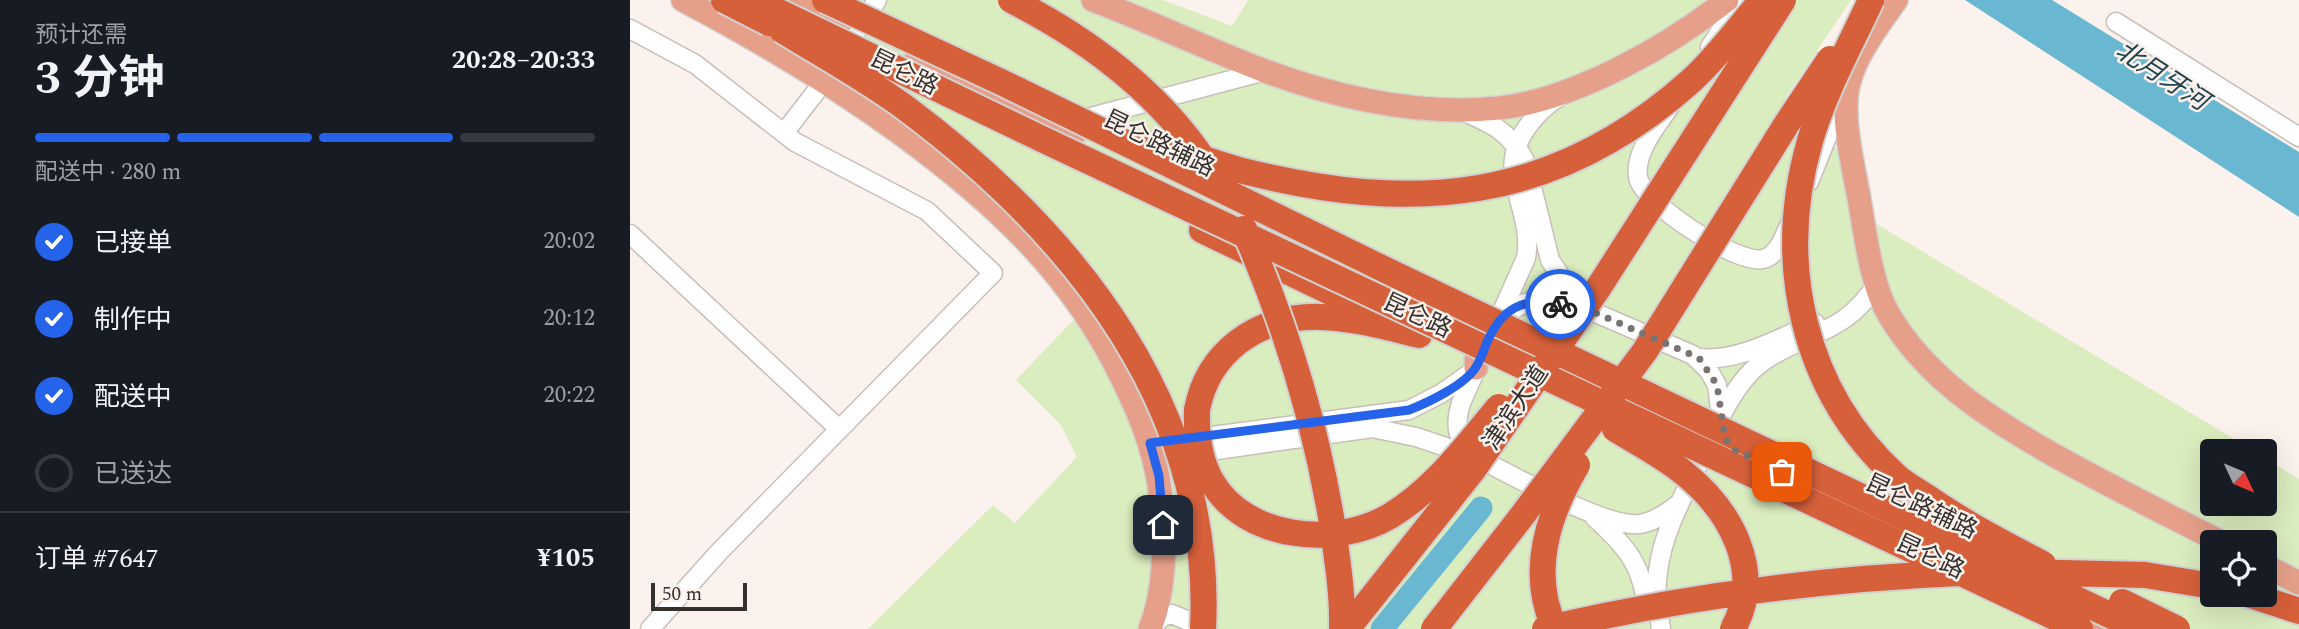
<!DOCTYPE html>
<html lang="zh">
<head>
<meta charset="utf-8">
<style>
	:root { --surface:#171b24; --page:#20242c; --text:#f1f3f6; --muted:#9ea1a6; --line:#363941; --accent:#2563eb }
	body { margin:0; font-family:Spectral,"Noto Sans SC",serif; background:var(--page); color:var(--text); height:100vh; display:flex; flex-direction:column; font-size:26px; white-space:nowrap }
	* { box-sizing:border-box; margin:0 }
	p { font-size:23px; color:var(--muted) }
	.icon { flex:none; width:38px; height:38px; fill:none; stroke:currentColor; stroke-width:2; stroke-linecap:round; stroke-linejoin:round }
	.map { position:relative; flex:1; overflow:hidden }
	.side { display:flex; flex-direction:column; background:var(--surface); width:630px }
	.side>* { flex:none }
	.needle { width:46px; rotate:134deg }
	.tools { position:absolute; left:1570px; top:439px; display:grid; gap:14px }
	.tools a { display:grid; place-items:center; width:77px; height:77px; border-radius:7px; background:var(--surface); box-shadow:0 7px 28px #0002; font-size:35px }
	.scale { position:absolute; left:21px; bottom:18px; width:96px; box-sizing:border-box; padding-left:7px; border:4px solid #33302e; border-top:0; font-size:19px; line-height:24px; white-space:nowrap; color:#33302e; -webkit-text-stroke:5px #fbf1ed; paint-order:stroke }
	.pin { position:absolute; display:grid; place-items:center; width:60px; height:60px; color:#fff; margin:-30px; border-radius:14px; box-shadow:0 4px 10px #0006 }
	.courier { position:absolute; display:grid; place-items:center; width:70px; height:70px; margin:-35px; border:5px solid #2563eb; border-radius:50%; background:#fff; color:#222; box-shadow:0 2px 9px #0007 }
	.overview em { font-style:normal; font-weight:700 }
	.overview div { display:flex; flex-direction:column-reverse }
	.overview { display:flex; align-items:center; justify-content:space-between; height:119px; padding:0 35px }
	h1 { font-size:46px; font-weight:700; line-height:52px }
	.bar { display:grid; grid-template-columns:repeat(4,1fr); gap:10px 7px; align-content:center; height:84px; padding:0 35px }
	.bar i { height:9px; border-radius:5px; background:var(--line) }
	.bar .selected { background:var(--accent) }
	.bar p { grid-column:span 4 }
	.line { display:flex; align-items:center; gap:18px; padding:0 35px; border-top:2px solid var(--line) }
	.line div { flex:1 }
	ol { padding:0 35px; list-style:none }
	li { display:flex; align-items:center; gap:21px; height:77px }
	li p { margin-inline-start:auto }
	li .icon { padding:7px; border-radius:50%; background:var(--accent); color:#fff; stroke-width:4 }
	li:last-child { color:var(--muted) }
	li i { width:38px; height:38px; border:4px solid var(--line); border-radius:50% }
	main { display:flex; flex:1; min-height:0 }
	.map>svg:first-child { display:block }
	.green { fill:#daedbe; fill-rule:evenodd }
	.water { fill:#69b7d1 }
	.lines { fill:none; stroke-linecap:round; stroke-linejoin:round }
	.river { stroke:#69b7d1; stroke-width:23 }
	.minor-casing { stroke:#c8bfbb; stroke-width:21 }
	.major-casing { stroke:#d2d1d1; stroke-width:26 }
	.highway-casing { stroke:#d2d1d1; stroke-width:30 }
	.minor { stroke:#fff; stroke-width:18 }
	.major { stroke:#e6a089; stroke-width:23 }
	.highway { stroke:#d6603a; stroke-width:26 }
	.highway-bridge-casing { stroke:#d2d1d1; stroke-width:30; stroke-linecap:butt }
	.highway-bridge { stroke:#d6603a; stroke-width:26 }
	.done { stroke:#797471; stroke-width:7; stroke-dasharray:0 12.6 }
	.route { stroke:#2563eb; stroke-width:9 }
	.labels { text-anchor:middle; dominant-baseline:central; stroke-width:5; stroke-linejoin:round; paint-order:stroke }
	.street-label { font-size:24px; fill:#33302e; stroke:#fbf1ed }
	.water-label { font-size:26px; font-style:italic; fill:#1f434f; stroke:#fbf1ed }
</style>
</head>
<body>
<main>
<section class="side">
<div class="overview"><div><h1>3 分钟</h1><p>预计还需</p></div><em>20:28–20:33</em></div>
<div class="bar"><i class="selected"></i><i class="selected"></i><i class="selected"></i><i></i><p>配送中 · 280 m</p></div>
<ol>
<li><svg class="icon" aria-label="check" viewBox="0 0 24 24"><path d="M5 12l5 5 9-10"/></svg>已接单<p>20:02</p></li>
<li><svg class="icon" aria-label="check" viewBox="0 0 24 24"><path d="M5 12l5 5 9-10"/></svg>制作中<p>20:12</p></li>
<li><svg class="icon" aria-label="check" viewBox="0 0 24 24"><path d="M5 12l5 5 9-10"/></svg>配送中<p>20:22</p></li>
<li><i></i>已送达</li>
</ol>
<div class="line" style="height:91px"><div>订单 #7647</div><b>¥105</b></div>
</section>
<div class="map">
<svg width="1669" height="629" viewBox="0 0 1669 629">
	<rect width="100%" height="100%" fill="#fbf1ed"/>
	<!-- green -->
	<path class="green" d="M 59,0 L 533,0 L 602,26 L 618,0 L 1221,0 L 1155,98 L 1212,154 L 1225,211 L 1624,451 L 1582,452 L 1582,504 L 1634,504 L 1635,458 L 1669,479 L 1669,629 L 238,629 L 363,505 L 385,523 L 447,457 L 431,425 L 386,380 L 478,284 ZM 1582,542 L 1634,542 L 1634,595 L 1582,595 Z"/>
	<!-- water -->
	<path class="water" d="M 1335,0 L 1422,0 L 1669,152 L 1669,217 Z"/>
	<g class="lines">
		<!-- river -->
		<path class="river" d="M 752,629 L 851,508"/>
		<defs>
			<path id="minor" d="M 1486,22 L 1669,137
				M 0,29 L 65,64 L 165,142 L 297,211 L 363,273 L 89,552 L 20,629
				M 1080,47 L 1111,0
				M 929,97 C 918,104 906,115 898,126 C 862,174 905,208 896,258 L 831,403 C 824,425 827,441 844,456 C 878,473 975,528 1009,524 C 1023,522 1036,514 1047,505
				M 1041,105 C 1028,124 1004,152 1008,177 C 1012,203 1107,265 1133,259 C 1150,255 1156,230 1163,217
				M 832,111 C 862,124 881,132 896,163 L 920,260 L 935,283 L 959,310
				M 446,121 L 635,71
				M 154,133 L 195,80 L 247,0
				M 1179,182 L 1213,97
				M 0,234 L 209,429
				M 871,316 L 895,303 L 910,302 L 959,310 L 1063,355 L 1079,371 L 1087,385 L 1091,418
				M 1069,358 C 1109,362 1149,338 1185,323
				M 559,439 L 779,410 L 812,393 L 843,371
				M 559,454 L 742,428 L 786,437 L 840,455
				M 964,517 C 996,546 1013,565 1017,610
				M 521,629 L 532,617 L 542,614 L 577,629
				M 1031,629 C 1028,609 1025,591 1028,571 C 1033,533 1051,501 1067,467 C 1083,434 1101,385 1131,363 C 1175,331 1215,336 1247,283"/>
			<path id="major" d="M 53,0 C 129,40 201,83 270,133 C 364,202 441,272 492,378 C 514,422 528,460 532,509 C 535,549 535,591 520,629
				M 167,0 L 212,21
				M 463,0 C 521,22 577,49 635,71 C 708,98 791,116 869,108 C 944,100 1039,46 1097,0
				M 1266,0 C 1249,25 1227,52 1219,82 C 1210,114 1223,165 1229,198 C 1235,232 1241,285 1259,315 C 1297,379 1359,418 1422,454 C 1477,485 1534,513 1591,542
				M 287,57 L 445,133
				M 838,332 L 847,348 L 846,368
				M 1634,565 L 1669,583
				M 1433,610 L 1472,629"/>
			<path id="highway" d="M 572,230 L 750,316
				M 567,410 C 572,383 586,359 608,342 C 663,300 728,320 789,335
				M 1620,595 L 1669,611"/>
		</defs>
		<!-- minor casing -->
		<use href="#minor" class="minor-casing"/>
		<!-- major casing -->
		<use href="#major" class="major-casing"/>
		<!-- highway casing -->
		<use href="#highway" class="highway-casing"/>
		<!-- minor -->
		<use href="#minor" class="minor"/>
		<!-- major -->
		<use href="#major" class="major"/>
		<!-- highway -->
		<use href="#highway" class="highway"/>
		<defs>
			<path id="highway-bridge" d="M 94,0 L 139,23
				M 124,0 L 414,140 L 1450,629
				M 195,0 L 371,82 L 768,276 L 1509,629
				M 381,0 C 456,38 525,89 573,159
				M 1241,0 C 1220,46 1194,92 1180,141 C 1145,262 1172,391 1267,477 C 1276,485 1288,491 1298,498 C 1336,524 1372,543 1413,564
				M 152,30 C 194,56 238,80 277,109 C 445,235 584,408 573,629
				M 527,143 C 554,152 581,162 609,170 C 782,214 924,204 1062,80 C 1088,56 1109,27 1132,0
				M 614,229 C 655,323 685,421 702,523 C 707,558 713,593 712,629
				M 567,410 C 566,436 569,460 582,482 C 616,540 706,548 760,516 C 804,490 836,446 869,407
				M 985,429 C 1008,443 1033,456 1054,473 C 1100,510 1135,571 1103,629
				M 1396,572 L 1515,575 L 1582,586
				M 1492,602 L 1547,629
				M 717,629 L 843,470 L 967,290 L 1153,0
				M 804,629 L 892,516 L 1015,351 L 1156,125 L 1200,59
				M 915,629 C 1051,597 1189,579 1329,573
				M 925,629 C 899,573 917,516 947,465"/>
		</defs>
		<!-- highway-bridge casing -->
		<use href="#highway-bridge" class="highway-bridge-casing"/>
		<!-- highway-bridge -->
		<use href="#highway-bridge" class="highway-bridge"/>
	</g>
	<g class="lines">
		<!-- done -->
		<path class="done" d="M 930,304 L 959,310 L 1069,358 L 1087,385 L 1095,438 L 1103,449 L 1152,472"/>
		<!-- route -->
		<path class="route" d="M 533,525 L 529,476 L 520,443 L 779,410 C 799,402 835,385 846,367 C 851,359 854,350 857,342 C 872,308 893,297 930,304"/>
	</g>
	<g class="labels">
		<!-- street labels -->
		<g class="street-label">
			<text transform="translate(274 73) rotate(26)">昆仑路</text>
			<text transform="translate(529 144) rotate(26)">昆仑路辅路</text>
			<text transform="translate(787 316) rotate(25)">昆仑路</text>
			<text transform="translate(886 408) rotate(-56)">津滨大道</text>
			<text transform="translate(1291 507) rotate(25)">昆仑路辅路</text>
			<text transform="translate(1300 557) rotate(25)">昆仑路</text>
		</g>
		<!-- water labels -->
		<g class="water-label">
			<text transform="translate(1532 76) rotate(33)">北月牙河</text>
		</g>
	</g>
</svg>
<div class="tools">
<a><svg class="needle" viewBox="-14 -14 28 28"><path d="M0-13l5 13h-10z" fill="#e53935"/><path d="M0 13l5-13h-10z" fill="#9ea1a6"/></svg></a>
<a><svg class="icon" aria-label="locate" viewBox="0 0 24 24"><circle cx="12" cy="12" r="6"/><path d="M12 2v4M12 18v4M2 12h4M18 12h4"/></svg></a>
</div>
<div class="scale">50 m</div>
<div class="pin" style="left:1152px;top:472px;background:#ea580c"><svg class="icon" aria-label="bag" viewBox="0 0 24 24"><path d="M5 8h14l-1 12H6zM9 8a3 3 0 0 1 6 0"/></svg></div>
<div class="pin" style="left:533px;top:525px;background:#1f2937"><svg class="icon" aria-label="home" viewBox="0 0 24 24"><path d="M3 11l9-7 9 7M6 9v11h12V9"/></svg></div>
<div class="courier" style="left:930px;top:304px"><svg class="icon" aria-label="bike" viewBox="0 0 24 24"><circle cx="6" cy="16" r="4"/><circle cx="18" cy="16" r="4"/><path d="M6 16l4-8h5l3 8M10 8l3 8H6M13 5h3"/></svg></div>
</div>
</main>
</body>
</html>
